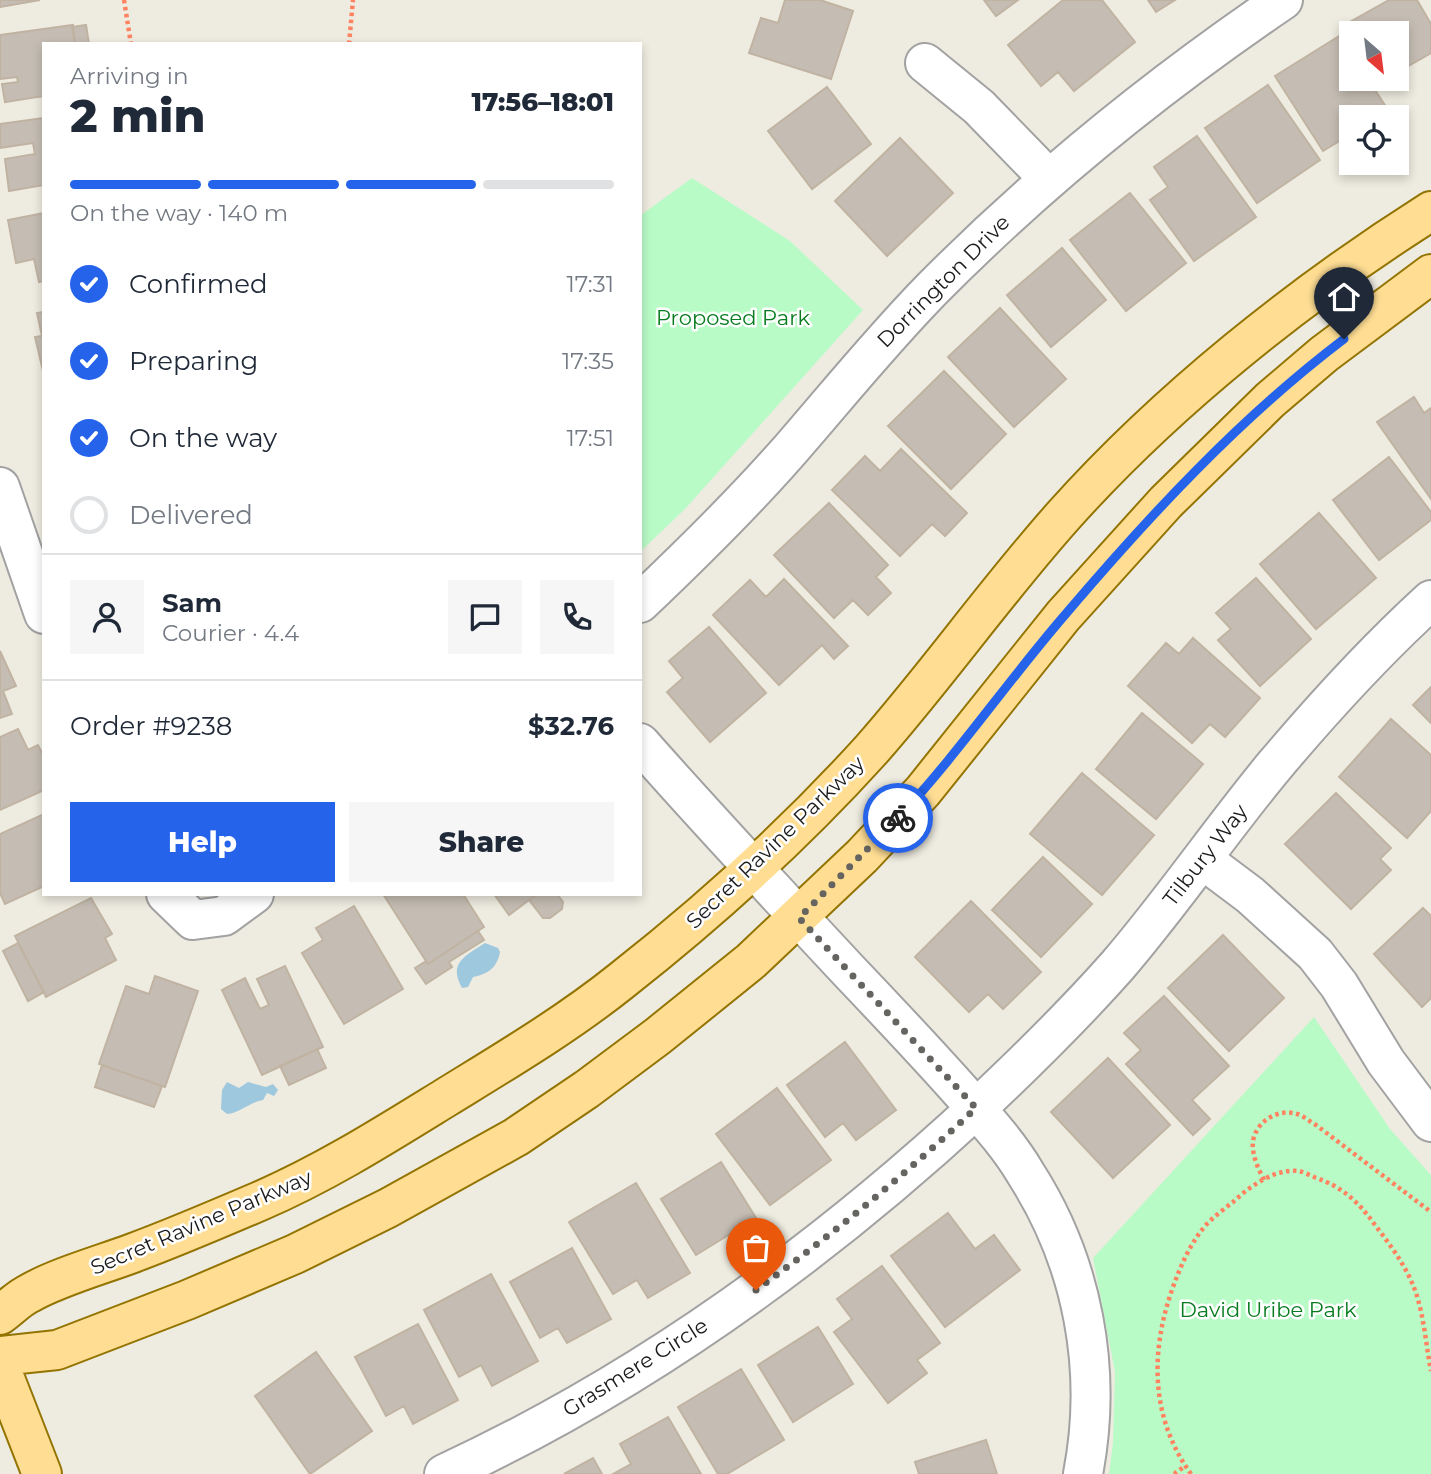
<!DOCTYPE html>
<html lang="en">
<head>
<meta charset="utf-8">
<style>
	:root { --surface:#fff; --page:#f6f6f7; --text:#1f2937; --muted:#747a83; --line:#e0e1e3; --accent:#2563eb }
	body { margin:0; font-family:Montserrat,sans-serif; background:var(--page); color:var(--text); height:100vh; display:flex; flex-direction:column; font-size:26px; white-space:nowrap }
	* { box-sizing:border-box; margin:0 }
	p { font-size:23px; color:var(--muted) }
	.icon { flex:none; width:38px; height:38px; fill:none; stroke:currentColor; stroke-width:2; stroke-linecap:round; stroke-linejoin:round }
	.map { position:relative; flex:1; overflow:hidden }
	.sheet { position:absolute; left:42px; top:42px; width:600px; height:854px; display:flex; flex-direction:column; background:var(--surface); border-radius:0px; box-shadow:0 4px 10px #0003 }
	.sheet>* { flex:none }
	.needle { width:46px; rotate:152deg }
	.tools { position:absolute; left:1339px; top:21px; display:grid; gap:14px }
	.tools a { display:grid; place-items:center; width:70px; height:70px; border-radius:0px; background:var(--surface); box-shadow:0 4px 10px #0003; font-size:35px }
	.pin { position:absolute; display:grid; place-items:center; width:60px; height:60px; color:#fff; margin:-72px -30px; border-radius:50% 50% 50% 0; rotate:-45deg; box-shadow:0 0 7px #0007 }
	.pin .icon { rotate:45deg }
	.courier { position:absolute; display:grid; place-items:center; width:70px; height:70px; margin:-35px; border:5px solid #2563eb; border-radius:50%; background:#fff; color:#222; box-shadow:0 2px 9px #0007 }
	.headline em { font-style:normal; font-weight:800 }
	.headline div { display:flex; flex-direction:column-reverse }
	.headline { display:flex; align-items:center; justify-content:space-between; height:119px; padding:0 28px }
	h1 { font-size:46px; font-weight:800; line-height:52px }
	.bar { display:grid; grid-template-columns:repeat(4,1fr); gap:10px 7px; align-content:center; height:84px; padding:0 28px }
	.bar i { height:9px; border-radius:5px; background:var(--line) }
	.bar .selected { background:var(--accent) }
	.bar p { grid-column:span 4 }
	.line { display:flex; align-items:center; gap:18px; padding:0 28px; border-top:2px solid var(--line) }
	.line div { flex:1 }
	.round { display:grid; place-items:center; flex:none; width:74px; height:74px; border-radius:0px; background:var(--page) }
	ol { padding:0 28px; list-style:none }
	li { display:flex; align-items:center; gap:21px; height:77px }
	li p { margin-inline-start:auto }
	li .icon { padding:7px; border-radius:50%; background:var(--accent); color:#fff; stroke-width:4 }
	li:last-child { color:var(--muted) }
	li i { width:38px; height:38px; border:4px solid var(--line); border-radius:50% }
	.primary-button { display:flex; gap:14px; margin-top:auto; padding:14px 28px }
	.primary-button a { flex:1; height:80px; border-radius:0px; background:var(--accent); color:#fff; font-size:28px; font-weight:800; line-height:80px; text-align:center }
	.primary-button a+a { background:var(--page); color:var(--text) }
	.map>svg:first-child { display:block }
	.park { fill:#b9fbc7 }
	.water { fill:#9ec8de }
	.building { fill:#c5bdb3; stroke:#c0b3a2; stroke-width:2 }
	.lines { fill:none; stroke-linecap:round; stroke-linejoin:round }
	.minor-casing { stroke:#a2a2a2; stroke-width:42 }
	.major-casing { stroke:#937400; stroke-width:42 }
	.path { stroke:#ff8360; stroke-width:4.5; stroke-dasharray:3.5 3.5; stroke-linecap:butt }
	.minor { stroke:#fff; stroke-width:38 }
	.major { stroke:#ffde94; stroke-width:38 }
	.done { stroke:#656460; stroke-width:7; stroke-dasharray:0 12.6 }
	.route { stroke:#2563eb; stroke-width:9 }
	.labels { text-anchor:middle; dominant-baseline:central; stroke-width:5; stroke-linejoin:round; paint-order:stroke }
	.street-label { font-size:21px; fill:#1b1b1b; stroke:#fff }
	.park-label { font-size:21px; fill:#077c1f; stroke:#fff }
</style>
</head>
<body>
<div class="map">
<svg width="1431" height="1474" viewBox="0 0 1431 1474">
	<rect width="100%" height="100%" fill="#eeebe0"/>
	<!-- park -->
	<path class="park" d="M 692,178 L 790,241 L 863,310 L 685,509 L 641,551 L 641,215 Z
		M 1314,1017 L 1390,1129 L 1431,1175 L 1431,1474 L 1109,1474 L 1113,1443 L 1115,1372 L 1093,1258 Z"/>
	<!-- water -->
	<path class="water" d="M 485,943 L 498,948 L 500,952 C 497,968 488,974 473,977 L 468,987 L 462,988 C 448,963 465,956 485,943 Z
		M 227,1082 L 239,1088 L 248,1082 L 266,1087 L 273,1084 L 278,1090 L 274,1096 L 267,1093 L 263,1100 C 250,1102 239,1113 227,1114 L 221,1109 L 222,1090 Z"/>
	<!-- building -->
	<path class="building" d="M 0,0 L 40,0 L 0,7 Z
		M 785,0 L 820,0 L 853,11 L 831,79 L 749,53 L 761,18 L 778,23 Z
		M 984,0 L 1018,0 L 996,16 Z
		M 1063,0 L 1102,0 L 1135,42 L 1074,91 L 1058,72 L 1041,86 L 1008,45 Z
		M 1148,0 L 1175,0 L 1156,12 Z
		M 1389,0 L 1417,0 L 1431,24 L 1431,53 L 1396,73 L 1396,33 L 1356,33 L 1350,22 Z
		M 73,25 L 75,44 L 44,44 L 44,96 L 5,102 L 2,84 L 18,82 L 17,77 L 0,79 L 0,35 Z
		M 86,25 L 89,44 L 75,44 L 72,27 Z
		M 1341,35 L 1351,51 L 1351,79 L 1368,79 L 1388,110 L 1377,117 L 1351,117 L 1351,134 L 1323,151 L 1275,76 Z
		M 1268,85 L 1320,160 L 1257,203 L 1205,128 Z
		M 827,87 L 871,144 L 812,189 L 768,131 Z
		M 44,118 L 44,185 L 9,191 L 5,159 L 35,154 L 33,143 L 0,148 L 0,124 Z
		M 1197,136 L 1256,217 L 1194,261 L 1150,200 L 1168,187 L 1154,167 Z
		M 900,138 L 953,193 L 887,256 L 835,201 Z
		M 1130,193 L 1186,263 L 1126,311 L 1070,240 Z
		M 44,213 L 44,281 L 39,282 L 34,259 L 16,263 L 8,220 Z
		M 1062,248 L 1106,300 L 1051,347 L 1007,295 Z
		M 1000,308 L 1066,379 L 1014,427 L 948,357 Z
		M 44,312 L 44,375 L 35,337 L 42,336 L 37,313 Z
		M 944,371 L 1006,434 L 951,489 L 888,426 Z
		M 1414,397 L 1424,413 L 1431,408 L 1431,499 L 1377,422 Z
		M 901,449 L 967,513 L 945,536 L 932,524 L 900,556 L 832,490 L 865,456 L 880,471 Z
		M 1389,457 L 1431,512 L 1431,520 L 1379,560 L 1333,500 Z
		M 829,503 L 888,565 L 876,577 L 891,593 L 868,615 L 853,600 L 834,618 L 774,555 Z
		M 1319,513 L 1376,578 L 1316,629 L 1260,564 Z
		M 1256,578 L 1311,639 L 1260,686 L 1218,640 L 1231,629 L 1216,613 Z
		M 784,579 L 848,646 L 834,659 L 822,645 L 779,685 L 713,615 L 750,580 L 766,597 Z
		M 709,627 L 766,693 L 710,742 L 667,692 L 683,678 L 669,661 Z
		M 1193,638 L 1260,698 L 1225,737 L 1210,724 L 1192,743 L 1128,686 L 1166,643 L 1179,654 Z
		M 0,651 L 16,686 L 3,691 L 12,714 L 0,718 Z
		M 1431,687 L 1431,723 L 1413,705 Z
		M 1142,713 L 1203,764 L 1156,819 L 1096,769 Z
		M 1391,719 L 1431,755 L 1431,811 L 1407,838 L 1339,777 Z
		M 18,729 L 28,750 L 38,745 L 44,757 L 44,790 L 0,810 L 0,737 Z
		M 1082,773 L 1154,835 L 1102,895 L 1030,834 Z
		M 1336,793 L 1391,848 L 1380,859 L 1391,870 L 1351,909 L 1285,844 Z
		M 44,814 L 44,886 L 5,904 L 0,893 L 0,834 Z
		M 1043,857 L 1092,904 L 1041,957 L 992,910 Z
		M 383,894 L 463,894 L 484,927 L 428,964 Z
		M 494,894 L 537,894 L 509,915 Z
		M 537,894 L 557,894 L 563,902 L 562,909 L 550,918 L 543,918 L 529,900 Z
		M 91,898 L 112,934 L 105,938 L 116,960 L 46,997 L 15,936 Z
		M 971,901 L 1041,972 L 1003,1009 L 988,994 L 969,1012 L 915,957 Z
		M 354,906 L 403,989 L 344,1024 L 302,953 L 323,940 L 316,928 Z
		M 1423,908 L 1431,916 L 1431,998 L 1422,1007 L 1374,954 Z
		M 478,931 L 484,940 L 449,962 L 452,967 L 426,984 L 415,968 L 426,961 L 428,964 Z
		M 1223,935 L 1284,998 L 1229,1051 L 1168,988 Z
		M 18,943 L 44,992 L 28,1001 L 3,951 Z
		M 285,966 L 323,1047 L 262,1075 L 222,990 L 245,978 L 260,1009 L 269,1005 L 257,979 Z
		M 155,976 L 198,991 L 165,1087 L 99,1064 L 126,986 L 149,994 Z
		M 1164,996 L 1229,1066 L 1192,1100 L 1210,1119 L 1193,1135 L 1126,1064 L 1141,1050 L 1124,1033 Z
		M 845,1042 L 896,1110 L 856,1140 L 843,1123 L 825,1137 L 787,1085 Z
		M 317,1049 L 326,1068 L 289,1085 L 280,1066 Z
		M 1108,1058 L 1170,1125 L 1113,1178 L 1051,1112 Z
		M 102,1065 L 162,1086 L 154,1107 L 95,1087 Z
		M 777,1088 L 831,1160 L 770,1205 L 716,1134 Z
		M 721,1162 L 756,1218 L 696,1255 L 661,1199 Z
		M 636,1183 L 690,1273 L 648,1298 L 637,1280 L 613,1294 L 569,1222 Z
		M 948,1213 L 975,1249 L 994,1235 L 1020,1270 L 945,1327 L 891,1256 Z
		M 572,1248 L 611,1319 L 567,1343 L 558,1328 L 540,1338 L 510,1282 Z
		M 882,1266 L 940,1343 L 917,1360 L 927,1373 L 888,1403 L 834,1332 L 852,1319 L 837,1299 Z
		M 491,1274 L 538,1361 L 492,1386 L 481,1365 L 459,1377 L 424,1310 Z
		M 418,1324 L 458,1400 L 413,1424 L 404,1406 L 386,1416 L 355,1357 Z
		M 818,1327 L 853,1384 L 793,1422 L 758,1365 Z
		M 316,1352 L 372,1431 L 310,1474 L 255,1396 Z
		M 741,1369 L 784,1440 L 727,1474 L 718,1474 L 678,1407 Z
		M 668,1417 L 701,1474 L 613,1474 L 631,1464 L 620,1444 Z
		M 986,1440 L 997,1474 L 919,1474 L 915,1462 Z
		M 593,1458 L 602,1474 L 564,1474 Z"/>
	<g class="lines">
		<defs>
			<path id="minor" d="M 925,63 L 979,107 L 1048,178
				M 0,487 L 44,614
				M 640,603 C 697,549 752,495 802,436 C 845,386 886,336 932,289 C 1041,179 1155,87 1283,0
				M 640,743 C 708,820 778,895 848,970 C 887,1011 926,1052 964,1095 C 986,1120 1009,1145 1026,1174 C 1083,1263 1103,1370 1083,1474
				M 1202,859 L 1250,895 L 1315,954 L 1339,985 L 1386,1062 L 1431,1122
				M 166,894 L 193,920 L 224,916 L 254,894
				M 444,1474 C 641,1383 818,1255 977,1108 C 1026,1062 1073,1016 1118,965 C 1173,901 1221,830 1275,765 C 1324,707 1375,651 1431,600"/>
			<path id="major" d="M 0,1315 C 10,1308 19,1298 30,1293 C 58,1277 101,1265 133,1253 C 176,1237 218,1219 260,1201 C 325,1173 385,1135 445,1098 C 505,1061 566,1025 621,981 C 710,911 795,834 871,750 C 938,674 996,591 1064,515 C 1167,400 1300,294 1431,211
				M 0,1356 L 57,1350 L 187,1300 L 295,1254 L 388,1208 L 516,1137 L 587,1089 L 658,1036 L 751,961 L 862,856 L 923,791 L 1063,616 L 1166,502 L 1270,400 L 1324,354 L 1431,274
				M 0,1366 L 42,1474"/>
		</defs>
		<!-- minor casing -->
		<use href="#minor" class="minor-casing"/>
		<!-- major casing -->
		<use href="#major" class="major-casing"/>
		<!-- path -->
		<path class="path" d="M 124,0 L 131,44
			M 349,44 L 353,0
			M 1264,1180 C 1259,1170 1254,1160 1253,1149 C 1250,1126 1275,1107 1297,1114 C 1303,1115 1310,1122 1316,1125 L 1431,1212
			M 1174,1474 L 1185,1466
			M 1191,1474 C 1150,1417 1150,1351 1173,1287 C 1181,1265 1190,1244 1205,1226 C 1213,1217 1224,1209 1233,1202 C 1249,1187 1275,1168 1299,1171 C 1304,1172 1309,1175 1314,1177 C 1342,1187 1357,1200 1375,1225 C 1391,1246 1407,1267 1416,1293 C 1424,1317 1426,1345 1431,1371"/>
		<!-- minor -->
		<use href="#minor" class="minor"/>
		<!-- major -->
		<use href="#major" class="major"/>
	</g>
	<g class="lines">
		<!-- done -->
		<path class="done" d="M 756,1290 C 833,1234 906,1174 976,1108 L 799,918 L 898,818"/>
		<!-- route -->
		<path class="route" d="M 898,818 C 958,754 1007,682 1064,616 C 1149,516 1240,418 1344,339"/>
	</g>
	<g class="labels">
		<!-- street labels -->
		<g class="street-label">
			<text transform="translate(943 281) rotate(-45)">Dorrington Drive</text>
			<text transform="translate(775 842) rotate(-44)">Secret Ravine Parkway</text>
			<text transform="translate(1205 855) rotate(-52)">Tilbury Way</text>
			<text transform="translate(201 1222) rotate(-23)">Secret Ravine Parkway</text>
			<text transform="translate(635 1367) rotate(-32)">Grasmere Circle</text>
		</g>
		<!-- park labels -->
		<g class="park-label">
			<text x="733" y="317">Proposed Park</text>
			<text x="1268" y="1309">David Uribe Park</text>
		</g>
	</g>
</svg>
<div class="tools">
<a><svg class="needle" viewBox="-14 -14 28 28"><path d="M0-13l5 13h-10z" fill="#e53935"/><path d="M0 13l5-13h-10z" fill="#747a83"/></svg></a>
<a><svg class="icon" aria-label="locate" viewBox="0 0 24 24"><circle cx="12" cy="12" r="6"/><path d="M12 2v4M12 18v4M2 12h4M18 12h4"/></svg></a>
</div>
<div class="pin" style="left:756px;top:1290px;background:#ea580c"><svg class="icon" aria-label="bag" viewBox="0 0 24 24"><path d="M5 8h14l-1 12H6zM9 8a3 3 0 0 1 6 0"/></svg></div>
<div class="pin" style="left:1344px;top:339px;background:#1f2937"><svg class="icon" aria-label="home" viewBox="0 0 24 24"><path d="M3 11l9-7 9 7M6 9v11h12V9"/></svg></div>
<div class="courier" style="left:898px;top:818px"><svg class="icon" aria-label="bike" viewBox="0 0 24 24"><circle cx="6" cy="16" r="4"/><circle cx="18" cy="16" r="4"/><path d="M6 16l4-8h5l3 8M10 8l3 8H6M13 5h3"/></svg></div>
<section class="sheet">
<div class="headline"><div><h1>2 min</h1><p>Arriving in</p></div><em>17:56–18:01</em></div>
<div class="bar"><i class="selected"></i><i class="selected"></i><i class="selected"></i><i></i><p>On the way · 140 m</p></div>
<ol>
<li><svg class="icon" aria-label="check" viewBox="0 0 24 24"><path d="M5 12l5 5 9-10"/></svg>Confirmed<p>17:31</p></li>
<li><svg class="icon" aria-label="check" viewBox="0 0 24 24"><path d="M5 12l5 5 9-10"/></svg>Preparing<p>17:35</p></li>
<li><svg class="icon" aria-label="check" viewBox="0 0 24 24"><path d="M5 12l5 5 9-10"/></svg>On the way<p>17:51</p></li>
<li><i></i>Delivered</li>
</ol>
<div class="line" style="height:126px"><a class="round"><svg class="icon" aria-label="person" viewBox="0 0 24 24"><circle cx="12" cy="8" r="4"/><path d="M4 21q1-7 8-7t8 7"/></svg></a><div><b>Sam</b><p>Courier · 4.4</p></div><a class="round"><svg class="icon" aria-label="chat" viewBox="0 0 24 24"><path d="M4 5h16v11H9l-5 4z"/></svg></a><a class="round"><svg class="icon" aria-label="phone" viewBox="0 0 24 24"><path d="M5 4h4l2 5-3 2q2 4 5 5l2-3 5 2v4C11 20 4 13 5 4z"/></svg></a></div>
<div class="line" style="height:91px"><div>Order #9238</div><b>$32.76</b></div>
<div class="primary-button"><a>Help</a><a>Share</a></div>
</section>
</div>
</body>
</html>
